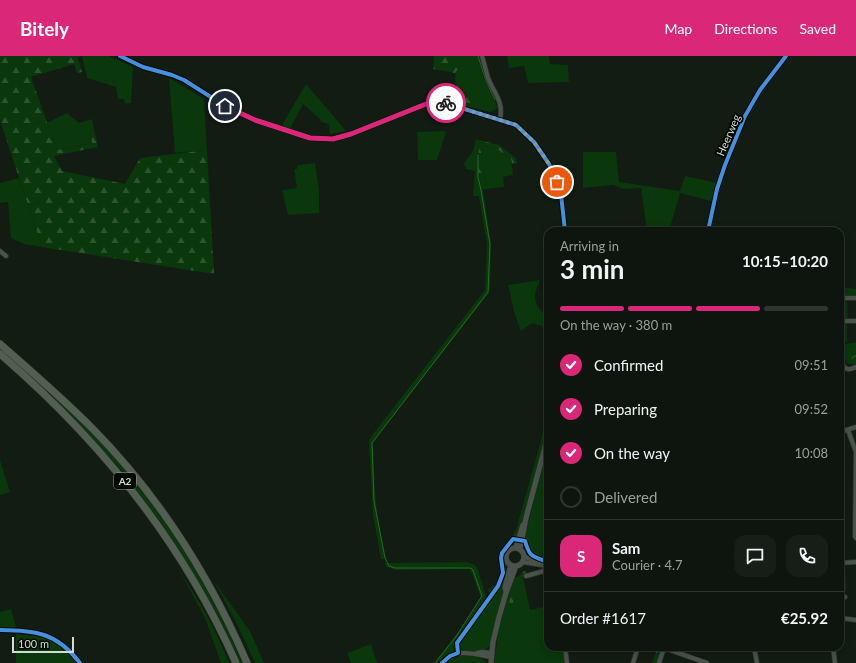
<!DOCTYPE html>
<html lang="en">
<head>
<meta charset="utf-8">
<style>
	:root { --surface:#0e150e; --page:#171e17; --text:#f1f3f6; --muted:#9b9f9e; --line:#2e342e; --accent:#db2777 }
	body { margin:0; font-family:Lato,sans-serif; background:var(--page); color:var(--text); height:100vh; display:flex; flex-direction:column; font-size:15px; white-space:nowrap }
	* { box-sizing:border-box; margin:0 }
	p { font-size:13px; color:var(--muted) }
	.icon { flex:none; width:22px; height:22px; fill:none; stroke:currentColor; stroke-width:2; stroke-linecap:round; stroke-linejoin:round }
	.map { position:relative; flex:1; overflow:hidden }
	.sheet { position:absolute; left:544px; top:171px; width:300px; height:424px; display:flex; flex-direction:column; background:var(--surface); border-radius:12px; box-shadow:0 2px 10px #0003,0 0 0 1px var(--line) }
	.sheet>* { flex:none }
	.scale { position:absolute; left:12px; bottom:10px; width:62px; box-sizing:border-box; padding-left:4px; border:2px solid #d2ddd1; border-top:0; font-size:11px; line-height:14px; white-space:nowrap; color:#d2ddd1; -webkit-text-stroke:3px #030803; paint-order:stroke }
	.pin { position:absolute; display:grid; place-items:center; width:34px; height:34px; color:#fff; margin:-17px; border:2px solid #fff; border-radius:50%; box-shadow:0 1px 4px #0007 }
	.courier { position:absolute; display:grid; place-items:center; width:40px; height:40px; margin:-20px; border:3px solid #db2777; border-radius:50%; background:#fff; color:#222; box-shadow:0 1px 5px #0007 }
	.head em { font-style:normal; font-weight:700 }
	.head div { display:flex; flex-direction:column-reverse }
	.head { display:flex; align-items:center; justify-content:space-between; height:68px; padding:0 16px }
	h1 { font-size:26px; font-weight:700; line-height:30px }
	.bar { display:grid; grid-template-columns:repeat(4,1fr); gap:6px 4px; align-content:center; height:48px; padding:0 16px }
	.bar i { height:5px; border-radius:3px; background:var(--line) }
	.bar .current { background:var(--accent) }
	.bar p { grid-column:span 4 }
	.line { display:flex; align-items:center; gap:10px; padding:0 16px; border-top:1px solid var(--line) }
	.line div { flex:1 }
	.round { display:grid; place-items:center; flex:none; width:42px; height:42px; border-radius:12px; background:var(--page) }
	ol { padding:0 16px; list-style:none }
	li { display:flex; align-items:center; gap:12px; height:44px }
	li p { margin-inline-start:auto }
	li .icon { padding:4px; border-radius:50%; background:var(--accent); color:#fff; stroke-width:4 }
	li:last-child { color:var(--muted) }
	li i { width:22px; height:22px; border:2px solid var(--line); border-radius:50% }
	header { display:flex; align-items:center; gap:24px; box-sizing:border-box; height:56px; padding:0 20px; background:var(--accent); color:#fff }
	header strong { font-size:19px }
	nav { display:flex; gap:22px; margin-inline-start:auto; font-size:14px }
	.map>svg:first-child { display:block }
	.grass { fill:#0a370c }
	.forest { fill:url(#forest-firs) }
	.park { fill:url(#park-crowns) }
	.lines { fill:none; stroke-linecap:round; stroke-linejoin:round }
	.stream { stroke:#276a28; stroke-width:1 }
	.minor-casing { stroke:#2e352e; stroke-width:5.5 }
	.tertiary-casing { stroke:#2e352e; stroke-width:6 }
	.motorway-casing { stroke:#2e352e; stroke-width:8 }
	.minor { stroke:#4b524b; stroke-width:4 }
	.tertiary { stroke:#4b524b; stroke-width:5 }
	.motorway { stroke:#535e53; stroke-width:7 }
	.cycleway-casing { stroke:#030803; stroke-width:6 }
	.cycleway { stroke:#468fdf; stroke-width:4 }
	.done { stroke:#8f998e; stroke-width:4; stroke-dasharray:0 7.2 }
	.route { stroke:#db2777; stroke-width:5 }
	.labels { text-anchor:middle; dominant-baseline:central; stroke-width:4; stroke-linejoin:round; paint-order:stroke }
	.shield { fill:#030803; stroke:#949d93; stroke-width:1 }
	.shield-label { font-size:10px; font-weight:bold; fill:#d2ddd1 }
	.street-label { font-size:11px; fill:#d2ddd1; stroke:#030803 }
</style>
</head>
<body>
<header>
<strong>Bitely</strong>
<nav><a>Map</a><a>Directions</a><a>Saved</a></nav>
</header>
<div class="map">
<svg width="856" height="607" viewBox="0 0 856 607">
	<defs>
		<pattern id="forest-firs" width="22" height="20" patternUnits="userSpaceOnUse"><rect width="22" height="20" fill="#0a370c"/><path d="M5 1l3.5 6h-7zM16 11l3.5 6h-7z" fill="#2d542e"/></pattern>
		<pattern id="park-crowns" width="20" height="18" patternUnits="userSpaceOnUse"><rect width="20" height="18" fill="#0a370c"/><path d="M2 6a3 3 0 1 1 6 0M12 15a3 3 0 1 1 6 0" fill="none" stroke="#2d542e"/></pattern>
	</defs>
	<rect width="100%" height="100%" fill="#121c12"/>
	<!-- grass -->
	<path class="grass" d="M 82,0 L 109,0 L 133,11 L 131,47 L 125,48 L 124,43 L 118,43 L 116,31 L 87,22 Z
		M 467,0 L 478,0 L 484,23 L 498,52 L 490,56 L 454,47 L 456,33 L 455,17 L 464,6 Z
		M 507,0 L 549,0 L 550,8 L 568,9 L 569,26 L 528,27 L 524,10 L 509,12 Z
		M 169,22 L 204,43 L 207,94 L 175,97 Z
		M 306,28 L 341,69 L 346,75 L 330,78 L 329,68 L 321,66 L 320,63 L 303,48 L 290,73 L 282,69 Z
		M 67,57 L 79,67 L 92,63 L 94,74 L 90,75 L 92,87 L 57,94 L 47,67 Z
		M 443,75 L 446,76 L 437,104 L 418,104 L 417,76 Z
		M 476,83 L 479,84 L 478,118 L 483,134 L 491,187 L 490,233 L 488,238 L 379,378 L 373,387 L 375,436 L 377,458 L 386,503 L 381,503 L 373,459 L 369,385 L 373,378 L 485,234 L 487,188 L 479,140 L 473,140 L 475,115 L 466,113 L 466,110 L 464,110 L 465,106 L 473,95 Z
		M 483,89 L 495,92 L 511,102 L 513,119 L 503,121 L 504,131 L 486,133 L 482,101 Z
		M 583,96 L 616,96 L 619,126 L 680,135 L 685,120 L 717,127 L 711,145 L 680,137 L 669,175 L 647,175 L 641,132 L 624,133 L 613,129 L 583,132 Z
		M 315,107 L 319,134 L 319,157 L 288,159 L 282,134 L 297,132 L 294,113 L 297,113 L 298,109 Z
		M 19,122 L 42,191 L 24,188 L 11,182 L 8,146 L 0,147 L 0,127 Z
		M 540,224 C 535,236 531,246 543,256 L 548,252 L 548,272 L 532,267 L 521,275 L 515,259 L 508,229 Z
		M 841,231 L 856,233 L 856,240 L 843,239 L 843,234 Z
		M 843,244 L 847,244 L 848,263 L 843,263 L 841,262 L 843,248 L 842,247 Z
		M 843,267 L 847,267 L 847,286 L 842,286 L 843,282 L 843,272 L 841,269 Z
		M 856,287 L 856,290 L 849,293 L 843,294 L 842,288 Z
		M 52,339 C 78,363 104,387 127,415 C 174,473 213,538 242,607 L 238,607 L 190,513 L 165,474 L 122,415 L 53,342 Z
		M 548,359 L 548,370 L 522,467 L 516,482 L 514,482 C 509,487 502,492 501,499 C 500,503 502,507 502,511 C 503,522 496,531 490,539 L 488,533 C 498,528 502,521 500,510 C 500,506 498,502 500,497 C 503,489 512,483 516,474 Z
		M 548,389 L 548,504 C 537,500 527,499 526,485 L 524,484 Z
		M 0,404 L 10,436 L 0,439 Z
		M 514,484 L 516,484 C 513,490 507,490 505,497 C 502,504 508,509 507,517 L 504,516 L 503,497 Z
		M 466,506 L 475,509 L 478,514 L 487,543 L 456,590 L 453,597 L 444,602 L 440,607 L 434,607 L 458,576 L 481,542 L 470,513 L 395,514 L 387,511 L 384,507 Z
		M 180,516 C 200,545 216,574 229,607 L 221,607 L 205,562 Z
		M 504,518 L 506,519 L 504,535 L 490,589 L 484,595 L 462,595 L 459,594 L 459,589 L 461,586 L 482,553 L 498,533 Z
		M 520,519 L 517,524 L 518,532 L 523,521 L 530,554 L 548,550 L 548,591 L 563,591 L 565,607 L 494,607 L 499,571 L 514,521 L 517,521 Z
		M 214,525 L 250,575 L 264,607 L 255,607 L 237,568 Z
		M 11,553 L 16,571 L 0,571 L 0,556 Z
		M 16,578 C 45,580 58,583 76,607 L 16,607 Z
		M 371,588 L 377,607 L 351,607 L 347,597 Z
		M 460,600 C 469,600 481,600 487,607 L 446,607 L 451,603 Z"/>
	<!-- forest -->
	<path class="forest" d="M 0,0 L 82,0 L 78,2 L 82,16 L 77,17 L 74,8 L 31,21 L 57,94 L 92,87 L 90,75 L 94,74 L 98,91 L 54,100 L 62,115 L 125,128 L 140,102 L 207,94 L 214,218 L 42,191 L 0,64 Z
		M 434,0 L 467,0 L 464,6 L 455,17 L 433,13 Z
		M 467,38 L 475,45 L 474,48 L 473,49 L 456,46 L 456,44 L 457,42 Z
		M 479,84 L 499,89 L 516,102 L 517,107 L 512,108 L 511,102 L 495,92 L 483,89 L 482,101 L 486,133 L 483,134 L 478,118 Z
		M 526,514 L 527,518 L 523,521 L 511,552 L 508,551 C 512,538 514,521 526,514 Z
		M 658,591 L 664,591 L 657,607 L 652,607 Z"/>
	<!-- park -->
	<path class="park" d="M 856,290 L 856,308 L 848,308 L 844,302 L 846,296 L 843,296 L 843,294 L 849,293 Z"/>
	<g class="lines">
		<!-- stream -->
		<path class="stream" d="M 478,0 L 486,25 L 495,44
			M 435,607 L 455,582 L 482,540 L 473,514 L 470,512 L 395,512 L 389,510 L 385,502 L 374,445 L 372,387 L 488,236 L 490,188 L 481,134 L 478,121 L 478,99"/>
		<defs>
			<path id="minor" d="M 120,0 L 143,11 L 172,19 L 184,24 L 225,50 L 255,64 L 310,82 L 333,83 L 351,78 L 431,46 L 442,46 L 516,69 L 534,86 L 549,108 L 557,126 L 561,138 L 565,175
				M 482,0 C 484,7 486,15 488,22 C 494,37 504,46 500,63
				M 0,195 L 6,200
				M 840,234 L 840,287 L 843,310 C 848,315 851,313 856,311
				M 841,242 L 856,242
				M 840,265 L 856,265
				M 848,374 L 856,396 L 855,480 L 856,482
				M 840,376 L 856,371
				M 525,501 L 548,509
				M 523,506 L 548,510
				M 840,507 L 856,506
				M 842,507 L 843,532 L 841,540 L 845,541
				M 526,520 L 544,515 L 546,508
				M 840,562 L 856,564
				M 0,574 C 37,575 56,576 80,607
				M 565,591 L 567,607
				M 754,591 L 757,607
				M 833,591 L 835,607
				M 458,597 L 457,587 L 489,542
				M 477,597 L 482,596 L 492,597
				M 442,607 C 461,591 470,598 491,601
				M 633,607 L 638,591
				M 659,607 L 663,595 L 667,593 L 707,607"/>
			<path id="tertiary" d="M 708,175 L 717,133 L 725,109 L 745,60 L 760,34 L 786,0
				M 516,491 L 523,469
				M506 501a9 9 0 1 1 18 0a9 9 0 1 1-18 0Z
				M 520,493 L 526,462 L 548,380
				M 506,535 L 505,532 L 511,509
				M 491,607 L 493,586 L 499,561 L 506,537 L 516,510"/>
			<path id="motorway" d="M 0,288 C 31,315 63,343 92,372 C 158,439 210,521 247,607
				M 0,298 C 101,385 182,485 236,607"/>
		</defs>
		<!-- minor casing -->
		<use href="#minor" class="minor-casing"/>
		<!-- tertiary casing -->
		<use href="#tertiary" class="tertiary-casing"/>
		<!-- motorway casing -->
		<use href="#motorway" class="motorway-casing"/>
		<!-- minor -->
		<use href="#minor" class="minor"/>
		<!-- tertiary -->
		<use href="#tertiary" class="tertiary"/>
		<!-- motorway -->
		<use href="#motorway" class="motorway"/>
		<defs>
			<path id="cycleway" d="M 120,0 L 143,11 L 172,19 L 184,24 L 225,50 L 255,64 L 310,82 L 333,83 L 351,78 L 431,46 L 442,46 L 516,69 L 534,86 L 549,108 L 557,126 L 561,138 L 565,175
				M 708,175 L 717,133 L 725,109 L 745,60 L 760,34 L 786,0
				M 0,574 C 37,575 56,576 80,607
				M 442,607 L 450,600 L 458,597 L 457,587 L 498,530 L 503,517 L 501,502 L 502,497 L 513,483 L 525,485 C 530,502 532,500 548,506"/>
		</defs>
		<!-- cycleway casing -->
		<use href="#cycleway" class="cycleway-casing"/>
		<!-- cycleway -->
		<use href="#cycleway" class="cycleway"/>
	</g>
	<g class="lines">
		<!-- done -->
		<path class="done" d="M 446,47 L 516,69 L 534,86 L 549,108 L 557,126"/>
		<!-- route -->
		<path class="route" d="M 225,50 L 255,64 L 310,82 L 333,83 L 351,78 L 431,46 L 446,47"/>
	</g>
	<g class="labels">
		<!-- shield labels -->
		<rect class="shield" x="114" y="417" width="22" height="16" rx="3"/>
		<g class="shield-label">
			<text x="125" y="425">A2</text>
		</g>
		<!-- street labels -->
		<g class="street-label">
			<text transform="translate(728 79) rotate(-67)">Heerweg</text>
		</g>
	</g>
</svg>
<div class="scale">100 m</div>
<div class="pin" style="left:557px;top:126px;background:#ea580c"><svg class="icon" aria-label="bag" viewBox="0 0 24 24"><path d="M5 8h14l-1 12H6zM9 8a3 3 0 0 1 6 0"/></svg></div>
<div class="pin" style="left:225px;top:50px;background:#1f2937"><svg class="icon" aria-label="home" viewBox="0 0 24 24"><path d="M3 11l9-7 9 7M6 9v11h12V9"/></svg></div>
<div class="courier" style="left:446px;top:47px"><svg class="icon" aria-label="bike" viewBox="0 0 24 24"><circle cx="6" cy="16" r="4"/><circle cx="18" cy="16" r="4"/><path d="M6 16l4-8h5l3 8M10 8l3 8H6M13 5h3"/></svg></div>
<section class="sheet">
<div class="head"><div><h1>3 min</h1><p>Arriving in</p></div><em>10:15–10:20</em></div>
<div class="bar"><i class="current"></i><i class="current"></i><i class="current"></i><i></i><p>On the way · 380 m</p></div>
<ol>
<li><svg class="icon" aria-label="check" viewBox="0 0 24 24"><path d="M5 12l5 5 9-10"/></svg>Confirmed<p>09:51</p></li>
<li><svg class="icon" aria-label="check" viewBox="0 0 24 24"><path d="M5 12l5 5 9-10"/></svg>Preparing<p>09:52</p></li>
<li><svg class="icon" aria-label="check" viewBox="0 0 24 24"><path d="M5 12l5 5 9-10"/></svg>On the way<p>10:08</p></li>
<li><i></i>Delivered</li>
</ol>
<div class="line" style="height:72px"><b class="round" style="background:var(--accent);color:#fff">S</b><div><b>Sam</b><p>Courier · 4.7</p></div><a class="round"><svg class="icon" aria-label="chat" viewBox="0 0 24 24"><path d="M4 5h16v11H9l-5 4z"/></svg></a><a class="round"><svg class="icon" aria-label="phone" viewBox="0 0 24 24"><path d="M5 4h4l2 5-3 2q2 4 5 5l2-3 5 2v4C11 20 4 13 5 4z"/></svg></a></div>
<div class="line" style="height:52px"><div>Order #1617</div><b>€25.92</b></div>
</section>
</div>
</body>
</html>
